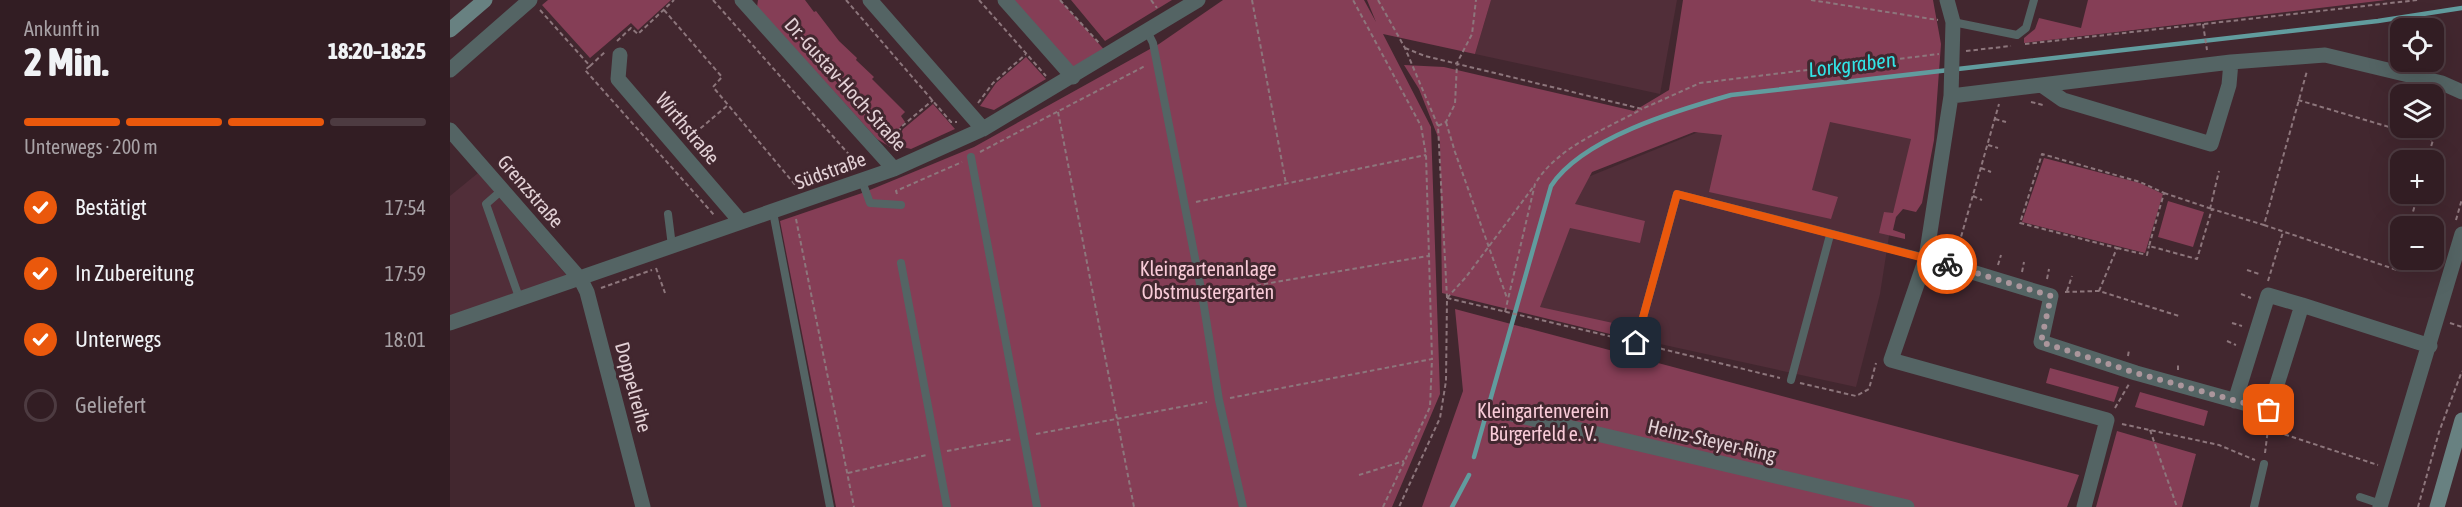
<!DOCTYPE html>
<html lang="de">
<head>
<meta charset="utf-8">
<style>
	:root { --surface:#321d23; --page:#3d2a30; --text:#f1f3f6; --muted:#a8a2a6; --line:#4d3b41; --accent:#ea580c }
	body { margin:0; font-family:"Asap Condensed",sans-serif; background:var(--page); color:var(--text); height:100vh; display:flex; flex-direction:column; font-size:22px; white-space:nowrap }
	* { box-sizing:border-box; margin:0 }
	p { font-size:20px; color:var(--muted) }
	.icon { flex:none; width:33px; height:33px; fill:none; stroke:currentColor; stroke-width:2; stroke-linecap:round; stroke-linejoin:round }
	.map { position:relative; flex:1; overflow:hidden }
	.side { display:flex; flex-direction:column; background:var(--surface); width:450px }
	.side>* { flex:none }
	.buttons { position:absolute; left:1940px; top:18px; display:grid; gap:12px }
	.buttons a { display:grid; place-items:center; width:54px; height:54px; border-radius:12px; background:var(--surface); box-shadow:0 6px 24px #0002,0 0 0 2px var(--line); font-size:30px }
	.pin { position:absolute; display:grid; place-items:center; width:51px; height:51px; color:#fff; margin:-26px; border-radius:12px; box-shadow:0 3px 9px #0006 }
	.courier { position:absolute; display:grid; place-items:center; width:60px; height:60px; margin:-30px; border:4px solid #ea580c; border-radius:50%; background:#fff; color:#222; box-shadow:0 2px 8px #0007 }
	.headline em { font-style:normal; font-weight:800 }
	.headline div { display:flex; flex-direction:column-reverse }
	.headline { display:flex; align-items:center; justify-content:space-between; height:102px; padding:0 24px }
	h1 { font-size:39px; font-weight:800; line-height:45px }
	.bar { display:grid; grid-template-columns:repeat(4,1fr); gap:9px 6px; align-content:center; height:72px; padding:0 24px }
	.bar i { height:8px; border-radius:4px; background:var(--line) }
	.bar .selected { background:var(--accent) }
	.bar p { grid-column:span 4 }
	ol { padding:0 24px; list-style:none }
	li { display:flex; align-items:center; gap:18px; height:66px }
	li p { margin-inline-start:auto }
	li .icon { padding:6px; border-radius:50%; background:var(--accent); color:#fff; stroke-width:4 }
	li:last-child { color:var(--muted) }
	li i { width:33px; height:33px; border:3px solid var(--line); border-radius:50% }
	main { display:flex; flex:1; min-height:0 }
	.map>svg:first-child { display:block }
	.built { fill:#512e39 }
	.green { fill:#853e56 }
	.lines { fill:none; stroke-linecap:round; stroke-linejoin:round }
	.stream { stroke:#619c9e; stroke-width:4.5 }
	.path { stroke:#8d767c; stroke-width:2; stroke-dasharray:4.5 3; stroke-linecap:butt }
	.lane { stroke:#546464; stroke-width:8 }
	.street { stroke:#546464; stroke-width:15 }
	.secondary { stroke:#688181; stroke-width:15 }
	.done { stroke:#ab969c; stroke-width:6; stroke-dasharray:0 10.8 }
	.route { stroke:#ea580c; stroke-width:8 }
	.labels { text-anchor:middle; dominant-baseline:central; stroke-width:6; stroke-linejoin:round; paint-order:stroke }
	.street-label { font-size:20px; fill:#e3d1d6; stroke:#42272f }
	.park-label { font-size:20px; fill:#f9cbd8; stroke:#42272f }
	.water-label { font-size:21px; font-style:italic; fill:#32e5e7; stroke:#42272f }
</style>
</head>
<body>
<main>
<section class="side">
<div class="headline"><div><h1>2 Min.</h1><p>Ankunft in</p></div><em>18:20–18:25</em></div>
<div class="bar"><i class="selected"></i><i class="selected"></i><i class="selected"></i><i></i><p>Unterwegs · 200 m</p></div>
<ol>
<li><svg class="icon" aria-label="check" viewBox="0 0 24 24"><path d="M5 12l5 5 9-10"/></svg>Bestätigt<p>17:54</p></li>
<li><svg class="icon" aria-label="check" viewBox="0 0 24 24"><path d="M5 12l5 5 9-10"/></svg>In Zubereitung<p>17:59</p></li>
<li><svg class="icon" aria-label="check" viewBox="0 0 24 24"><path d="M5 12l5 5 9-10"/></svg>Unterwegs<p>18:01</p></li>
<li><i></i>Geliefert</li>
</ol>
</section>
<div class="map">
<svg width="2012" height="507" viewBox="0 0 2012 507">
	<rect width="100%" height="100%" fill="#42272f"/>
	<!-- built -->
	<path class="built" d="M 1041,0 L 1227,0 L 1210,94 L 1025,54 Z
		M 1477,86 L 1439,236 L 1430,294 L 1406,387 L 1187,339 L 1084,313 L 1121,203 L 1138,177 L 1268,124 Z
		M 28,173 L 118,277 L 0,316 L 0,196 Z"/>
	<!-- green -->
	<path class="green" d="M 98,0 L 221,0 L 188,30 L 181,23 L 140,58 L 92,5 Z
		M 308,0 L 355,0 L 364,12 L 366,11 L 389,41 L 407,58 L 406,60 L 424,77 L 422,79 L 455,112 L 451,116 L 455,122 L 450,127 L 440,147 L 427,139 L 307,7 Z
		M 555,0 L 610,0 L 658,54 L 623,77 Z
		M 621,0 L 722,0 L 655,41 Z
		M 773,0 L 914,0 L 926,22 L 917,0 L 1041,0 L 1025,54 L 933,34 L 981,127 L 990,394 L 942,507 L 386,507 L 330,221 L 415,192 L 524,147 L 709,44 Z
		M 1233,0 L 1483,0 L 1491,44 L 1484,140 L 1472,203 L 1466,212 L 1453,209 L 1446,217 L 1443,230 L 1455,234 L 1455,239 L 1429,233 L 1434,212 L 1443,213 L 1461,139 L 1380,122 L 1362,190 L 1388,197 L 1381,219 L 1259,192 L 1272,135 L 1244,132 L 1142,172 L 1125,204 L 1195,221 L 1190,243 L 1120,228 L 1090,307 L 1163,323 L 1160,334 L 992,293 L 990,142 L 969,89 L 954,65 L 994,67 L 1184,111 L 1219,90 Z
		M 1638,0 L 1936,0 L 1574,43 L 1574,38 L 1585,29 L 1589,18 L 1631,28 Z
		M 576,57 L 596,79 L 544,110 L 530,106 L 546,83 Z
		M 483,104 L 505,129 L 461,149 L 445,145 L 453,129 Z
		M 1594,158 L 1690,183 L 1713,194 L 1695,253 L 1572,222 Z
		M 1718,201 L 1754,212 L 1743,247 L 1708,237 Z
		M 1005,309 L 1629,475 L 1617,507 L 972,507 L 1013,391 Z
		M 1600,368 L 1669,387 L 1664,402 L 1596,383 Z
		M 1690,392 L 1758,411 L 1754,426 L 1685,407 Z
		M 1667,431 L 1746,454 L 1732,507 L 1646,507 Z"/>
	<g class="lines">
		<!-- stream -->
		<path class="stream" d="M 1024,457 L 1101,186 C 1132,138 1228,110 1281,95 L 1928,21 L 2012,8
			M 1002,507 L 1019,475"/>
		<!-- path -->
		<path class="path" d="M 263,0 L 410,167
			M 396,0 L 501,122 L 507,122
			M 529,0 L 596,76
			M 610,0 L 649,43
			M 701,0 L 707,8
			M 802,0 L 836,184
			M 928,0 L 955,48 L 988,126 L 997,298 L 996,381 L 990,418 L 949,507
			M 1361,0 L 1488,20
			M 90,10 L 140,66 L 156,51
			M 214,10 L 272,77 L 263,87 L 347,187
			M 1753,24 L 1757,50
			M 167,41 L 181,28 L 188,34 L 224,0
			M 1575,44 L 1968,0
			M 955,48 L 975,56 L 1192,109 L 1250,83 L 1489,54
			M 1516,51 L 1561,46
			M 140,66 L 135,70 L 265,216
			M 1848,100 L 1983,140 L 1977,160
			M 1581,102 L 1593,105
			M 528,103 L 543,83 L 576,54
			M 608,112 L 684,507
			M 1545,119 L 1556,122
			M 996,122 L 1005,152 L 1057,298
			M 988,126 L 996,122 L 1005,104 L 1007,63 L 1022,34 L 1026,0
			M 239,138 L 278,105
			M 1538,145 L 1548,148
			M 442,146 L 451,127 L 483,100
			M 530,152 L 695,66
			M 1531,168 L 1541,172
			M 1714,193 L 1762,209
			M 447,194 L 446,191 L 512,162
			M 1523,196 L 1532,200
			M 746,202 L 976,155
			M 1760,209 L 1769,171
			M 346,219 L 404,507
			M 2006,220 L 2012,199
			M 1814,225 L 1947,270 L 1950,260
			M 1959,226 L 1968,194
			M 1667,248 L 1697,255 L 1699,246
			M 1507,251 L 1549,104
			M 1548,265 L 1551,255
			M 206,268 L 215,293
			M 1797,270 L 1809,274
			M 1572,272 L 1574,262
			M 1597,279 L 1599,269
			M 1818,281 L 1833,232
			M 151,288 L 202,270
			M 1617,291 L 1622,276
			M 1649,291 L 1667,248 L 1570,223 L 1592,154 L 1690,182 L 1714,193 L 1699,246 L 1747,259 L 1762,209 L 1814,225 L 1857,71
			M 1615,292 L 1649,291 L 1729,316
			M 762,293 L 978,256
			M 1791,294 L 1801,298
			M 997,298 L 1176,340
			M 997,298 L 1016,277 L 1084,186
			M 1055,312 L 1085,184 C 1107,147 1156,129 1192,109
			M 1782,323 L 1792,326
			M 2000,323 L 2012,327
			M 1777,341 L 1786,345
			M 1196,345 L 1330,378
			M 1678,356 L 1679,350
			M 1728,370 L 1728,364
			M 1350,383 L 1406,396 L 1419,389 L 1426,363
			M 780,398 L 982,359 L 976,155 L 971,126 L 903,0
			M 1665,408 L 1679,384
			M 1672,424 L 1769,445 L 1805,460
			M 1818,424 L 1818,429 L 1928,465
			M 1700,430 L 1727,507
			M 586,434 L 757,402
			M 497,451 L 563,439
			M 1815,453 L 1818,429
			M 398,473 L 477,455
			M 909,475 L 954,461
			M 933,507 L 980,407 L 982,359
			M 1968,507 L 1989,432 L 2012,371"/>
		<!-- lane -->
		<path class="lane" d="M 1503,22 L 1567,35 L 1576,28 L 1584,0
			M 697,31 L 703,43 L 752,294 L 769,400 L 793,507
			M 521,157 L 587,507
			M 412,181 L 420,203 L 451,205
			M 52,190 L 36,204 L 70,300
			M 323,212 L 380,507
			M 218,214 L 222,246
			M 451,263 L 497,507
			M 1186,343 L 1227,194 L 1476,258
			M 1341,380 L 1380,235
			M 1910,497 L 1931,504
			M 1804,507 L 1814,464"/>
		<!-- street -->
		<path class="street" d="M 292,0 L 444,169
			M 420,0 L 533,129
			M 555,0 L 623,77
			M 1497,0 L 1503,22 L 1501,96
			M 170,55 L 168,79 L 291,222
			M 0,70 L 80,0
			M 1593,86 L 1613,100 L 1761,144 L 1779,85 L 1781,62
			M 0,130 L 131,280 L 137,292 L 193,507
			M 1476,258 L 1601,296 L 1591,342 L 1686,373 L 1819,410 L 1852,305 L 1980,346
			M 0,323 L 444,169 L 533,129 L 748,0
			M 1785,401 L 1818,295 L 1852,305
			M 1058,413 L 1457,507
			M 1634,507 L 1657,420 L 1441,360 L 1476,258 L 1501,96 L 1781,62 L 1875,55 L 1992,83 L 2012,92
			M 1930,507 L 2012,234"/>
		<!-- secondary -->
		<path class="secondary" d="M 0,30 L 35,0
			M 1987,507 L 2012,420"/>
	</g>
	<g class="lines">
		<!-- done -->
		<path class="done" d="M 1497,264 L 1601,296 L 1591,342 L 1686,373 L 1819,410"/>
		<!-- route -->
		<path class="route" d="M 1186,343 L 1227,194 L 1497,264"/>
	</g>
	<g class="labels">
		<!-- street labels -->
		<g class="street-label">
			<text transform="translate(396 84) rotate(48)">Dr.-Gustav-Hoch-Straße</text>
			<text transform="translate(238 128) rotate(50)">Wirthstraße</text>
			<text transform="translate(380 170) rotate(-20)">Südstraße</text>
			<text transform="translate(81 191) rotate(49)">Grenzstraße</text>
			<text transform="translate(184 387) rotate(75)">Doppelreihe</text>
			<text transform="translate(1262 440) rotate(13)">Heinz-Steyer-Ring</text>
		</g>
		<!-- park labels -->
		<g class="park-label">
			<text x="758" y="268">Kleingartenanlage<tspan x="758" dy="23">Obstmustergarten</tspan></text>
			<text x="1093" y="410">Kleingartenverein<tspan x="1093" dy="23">Bürgerfeld e. V.</tspan></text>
		</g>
		<!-- water labels -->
		<g class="water-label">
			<text transform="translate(1402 64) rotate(-7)">Lorkgraben</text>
		</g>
	</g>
</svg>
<div class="buttons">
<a><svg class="icon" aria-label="locate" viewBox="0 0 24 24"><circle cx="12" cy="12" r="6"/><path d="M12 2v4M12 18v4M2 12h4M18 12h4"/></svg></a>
<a><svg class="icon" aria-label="layers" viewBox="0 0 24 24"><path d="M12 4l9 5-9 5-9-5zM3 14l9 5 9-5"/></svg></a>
<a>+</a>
<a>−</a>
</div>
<div class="pin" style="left:1819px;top:410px;background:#ea580c"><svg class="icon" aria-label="bag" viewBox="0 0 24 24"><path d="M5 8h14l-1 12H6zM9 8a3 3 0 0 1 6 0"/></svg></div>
<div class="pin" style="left:1186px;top:343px;background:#1f2937"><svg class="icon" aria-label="home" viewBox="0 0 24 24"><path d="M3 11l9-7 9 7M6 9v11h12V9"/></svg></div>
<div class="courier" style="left:1497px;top:264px"><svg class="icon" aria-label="bike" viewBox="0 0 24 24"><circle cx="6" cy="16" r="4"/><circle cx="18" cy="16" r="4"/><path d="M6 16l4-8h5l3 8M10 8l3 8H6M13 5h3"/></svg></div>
</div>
</main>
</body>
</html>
